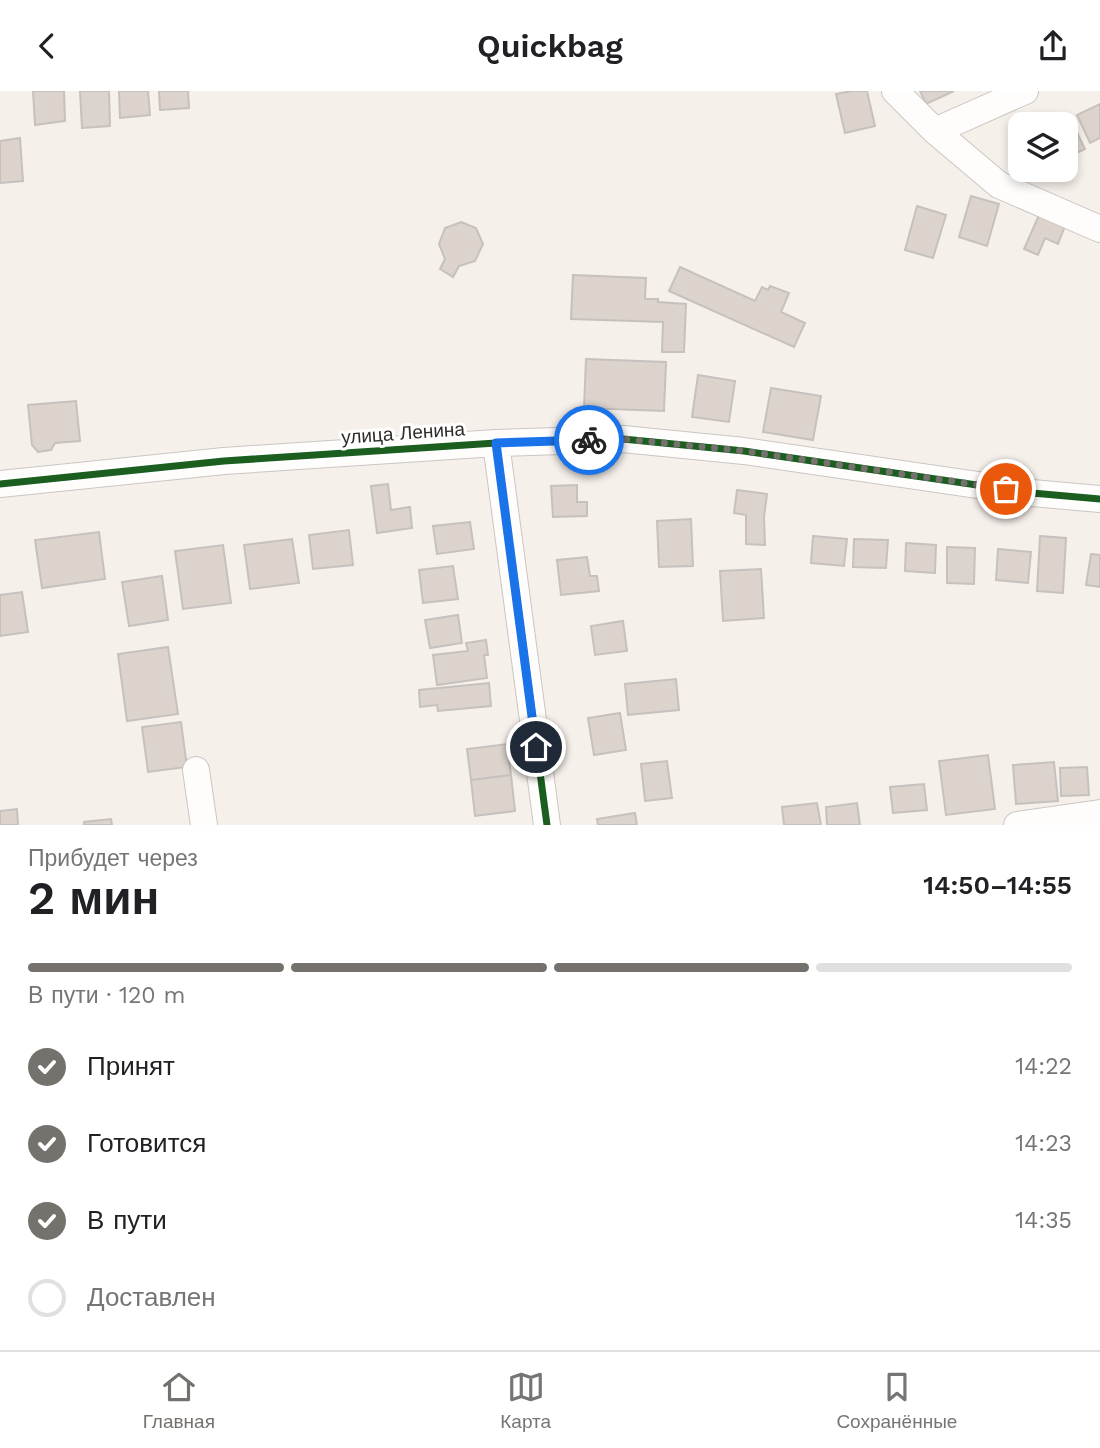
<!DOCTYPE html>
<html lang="ru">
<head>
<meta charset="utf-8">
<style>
	:root { --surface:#fff; --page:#f6f6f6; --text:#202124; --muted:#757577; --line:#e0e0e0; --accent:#75716d }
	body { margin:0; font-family:"Work Sans",sans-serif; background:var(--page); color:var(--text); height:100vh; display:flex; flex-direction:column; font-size:26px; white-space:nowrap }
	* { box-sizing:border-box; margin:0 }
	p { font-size:23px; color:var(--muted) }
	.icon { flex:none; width:38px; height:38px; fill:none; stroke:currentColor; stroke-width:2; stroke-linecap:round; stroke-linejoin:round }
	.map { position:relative; height:734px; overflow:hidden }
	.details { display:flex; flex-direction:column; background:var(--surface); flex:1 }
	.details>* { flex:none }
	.fabs { position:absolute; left:1008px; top:21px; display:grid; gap:14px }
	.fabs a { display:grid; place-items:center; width:70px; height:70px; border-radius:14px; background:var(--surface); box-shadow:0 4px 10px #0003; font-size:35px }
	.pin { position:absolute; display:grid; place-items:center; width:60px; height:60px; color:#fff; margin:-30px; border:4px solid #fff; border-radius:50%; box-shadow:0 2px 7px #0007 }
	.courier { position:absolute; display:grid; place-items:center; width:70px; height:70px; margin:-35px; border:5px solid #1a73e8; border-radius:50%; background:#fff; color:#222; box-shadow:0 2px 9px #0007 }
	.headline em { font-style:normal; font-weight:600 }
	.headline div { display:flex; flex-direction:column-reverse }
	.headline { display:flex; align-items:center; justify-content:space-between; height:119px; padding:0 28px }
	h1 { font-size:46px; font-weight:600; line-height:52px }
	.bar { display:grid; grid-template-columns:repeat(4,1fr); gap:10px 7px; align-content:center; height:84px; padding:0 28px }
	.bar i { height:9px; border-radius:5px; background:var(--line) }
	.bar .active { background:var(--accent) }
	.bar p { grid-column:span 4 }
	ol { padding:0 28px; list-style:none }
	li { display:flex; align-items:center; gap:21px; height:77px }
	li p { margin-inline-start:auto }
	li .icon { padding:7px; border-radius:50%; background:var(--accent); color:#fff; stroke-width:4 }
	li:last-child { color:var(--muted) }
	li i { width:38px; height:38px; border:4px solid var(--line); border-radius:50% }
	header { display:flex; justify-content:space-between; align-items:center; height:91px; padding:0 28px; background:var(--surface); font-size:32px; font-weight:600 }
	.tab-bar { display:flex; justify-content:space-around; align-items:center; height:98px; border-top:2px solid var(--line); background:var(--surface); font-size:19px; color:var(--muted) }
	.tab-bar a { display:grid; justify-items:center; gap:4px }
	.tab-bar .active { color:var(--accent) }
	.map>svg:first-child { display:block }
	.building { fill:#dbd3cc; stroke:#c6c1be; stroke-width:2 }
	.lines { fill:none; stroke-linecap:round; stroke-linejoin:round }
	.minor-casing { stroke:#cbc6c2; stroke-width:28 }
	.minor { stroke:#fefdfc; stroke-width:26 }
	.cycleway-casing { stroke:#fff; stroke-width:11 }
	.cycleway { stroke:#1b5e20; stroke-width:7 }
	.done { stroke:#75716d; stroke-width:7; stroke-dasharray:0 12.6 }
	.route { stroke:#1a73e8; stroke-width:9 }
	.labels { text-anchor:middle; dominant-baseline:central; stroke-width:6; stroke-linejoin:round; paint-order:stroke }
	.street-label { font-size:19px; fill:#302c29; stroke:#fff }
</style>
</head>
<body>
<header><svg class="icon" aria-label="back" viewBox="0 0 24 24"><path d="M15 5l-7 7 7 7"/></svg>Quickbag<svg class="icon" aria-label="share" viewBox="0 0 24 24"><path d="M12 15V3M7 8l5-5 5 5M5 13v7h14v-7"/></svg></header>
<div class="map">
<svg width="1100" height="734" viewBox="0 0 1100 734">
	<rect width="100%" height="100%" fill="#f6f0eb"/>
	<!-- building -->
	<path class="building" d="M 33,0 L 64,0 L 65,30 L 35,34 Z
		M 80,0 L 109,0 L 110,35 L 82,37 Z
		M 119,0 L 148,0 L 150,24 L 120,27 Z
		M 159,0 L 188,0 L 189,17 L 160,19 Z
		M 852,0 L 867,0 L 875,35 L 845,42 L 836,3 Z
		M 920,0 L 954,0 L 926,13 Z
		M 1100,13 L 1100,47 L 1090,52 L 1077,24 Z
		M 1070,27 L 1085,58 L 1066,67 L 1066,33 L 1058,33 Z
		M 20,47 L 23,90 L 0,92 L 0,50 Z
		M 971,105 L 999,113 L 987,155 L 959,146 Z
		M 917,115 L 946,124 L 933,167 L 905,159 Z
		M 1039,124 L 1065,135 L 1058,153 L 1045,147 L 1038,164 L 1024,158 Z
		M 461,131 L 476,137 L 483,153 L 475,170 L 459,175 L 453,186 L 440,178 L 445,168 L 439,153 L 445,137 Z
		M 680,176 L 755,210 L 762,196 L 768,199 L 770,195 L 789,202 L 781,221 L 805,232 L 794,256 L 669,200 Z
		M 573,184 L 646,187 L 645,208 L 658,208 L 658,211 L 686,213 L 684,261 L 662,261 L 663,231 L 571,228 Z
		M 586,268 L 666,271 L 664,320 L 584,317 Z
		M 698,284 L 735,290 L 729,331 L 692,326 Z
		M 771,297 L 821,305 L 813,349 L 763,341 Z
		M 76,310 L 80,350 L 55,352 L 51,359 L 38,361 L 32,354 L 28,314 Z
		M 388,393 L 391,419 L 410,416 L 412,437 L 377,442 L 371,395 Z
		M 577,394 L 577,411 L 587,411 L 587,425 L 553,426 L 551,395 Z
		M 737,399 L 767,403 L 764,426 L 765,454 L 746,453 L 746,424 L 734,422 Z
		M 691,428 L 693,475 L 659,476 L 657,430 Z
		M 470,431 L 474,458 L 437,463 L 433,435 Z
		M 349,439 L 353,474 L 313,478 L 309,444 Z
		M 99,441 L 105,488 L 42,497 L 35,449 Z
		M 813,445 L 847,448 L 844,475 L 811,472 Z
		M 1040,445 L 1066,447 L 1063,502 L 1037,500 Z
		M 292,448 L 299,492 L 250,498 L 244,454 Z
		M 854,448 L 888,449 L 886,477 L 853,476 Z
		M 906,452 L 936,454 L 935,482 L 905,480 Z
		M 223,454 L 231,512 L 183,518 L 175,460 Z
		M 947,456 L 975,457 L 974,493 L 947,492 Z
		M 998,458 L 1031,461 L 1028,492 L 996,489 Z
		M 1091,463 L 1100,464 L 1100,496 L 1086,494 Z
		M 587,466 L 590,485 L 597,485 L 599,500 L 561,504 L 557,469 Z
		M 453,475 L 458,508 L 423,512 L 419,479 Z
		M 761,478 L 764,527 L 723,530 L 720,480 Z
		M 162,485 L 168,529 L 129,535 L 122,491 Z
		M 22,501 L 28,541 L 0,545 L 0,504 Z
		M 458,524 L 462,552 L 430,557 L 425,529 Z
		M 623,530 L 627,560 L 595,564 L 591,535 Z
		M 486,549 L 488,564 L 484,564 L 487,587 L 437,594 L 433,564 L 468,560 L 466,552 Z
		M 168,556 L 178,623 L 127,630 L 118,563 Z
		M 676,588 L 679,619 L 628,624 L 625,593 Z
		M 489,592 L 491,615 L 438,620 L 437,614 L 420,616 L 419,599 Z
		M 620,622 L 626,659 L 594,664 L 588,627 Z
		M 181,631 L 187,676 L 148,681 L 142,636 Z
		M 507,653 L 511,684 L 471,689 L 467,658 Z
		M 988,664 L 995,718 L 946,724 L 939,670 Z
		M 667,670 L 672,707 L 645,710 L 641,673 Z
		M 1054,671 L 1058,710 L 1016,713 L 1013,674 Z
		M 1087,676 L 1089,704 L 1061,705 L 1060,677 Z
		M 511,684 L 515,720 L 475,725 L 471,689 Z
		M 924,693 L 927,719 L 893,722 L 890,696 Z
		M 817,712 L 821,734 L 784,734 L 782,716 Z
		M 857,712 L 860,734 L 827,734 L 826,716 Z
		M 17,718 L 18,734 L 0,734 L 0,720 Z
		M 635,722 L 637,734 L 598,734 L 597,728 Z
		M 111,728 L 112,734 L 84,734 L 84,731 Z"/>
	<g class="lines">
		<defs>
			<path id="minor" d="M 895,0 L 935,40 L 999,94 L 1100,138
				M 935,40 L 1025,0
				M 496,352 L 547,734
				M 0,393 L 224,370 L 496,352 L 623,348 L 744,360 L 1032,402 L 1100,408
				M 196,679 L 204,734
				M 1017,734 L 1100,722"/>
		</defs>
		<!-- minor casing -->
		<use href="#minor" class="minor-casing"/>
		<!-- minor -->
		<use href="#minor" class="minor"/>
		<defs>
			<path id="cycleway" d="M 496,352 L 547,734
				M 0,393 L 224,370 L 496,352 L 623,348 L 744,360 L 1032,402 L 1100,408"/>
		</defs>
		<!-- cycleway casing -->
		<use href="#cycleway" class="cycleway-casing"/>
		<!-- cycleway -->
		<use href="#cycleway" class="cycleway"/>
	</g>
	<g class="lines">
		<!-- done -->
		<path class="done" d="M 589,349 L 623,348 L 744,360 L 1006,398"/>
		<!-- route -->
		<path class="route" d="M 536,656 L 496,352 L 589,349"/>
	</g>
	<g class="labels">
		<!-- street labels -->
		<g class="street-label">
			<text transform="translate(403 342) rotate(-4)">улица Ленина</text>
		</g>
	</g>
</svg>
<div class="fabs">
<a><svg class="icon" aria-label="layers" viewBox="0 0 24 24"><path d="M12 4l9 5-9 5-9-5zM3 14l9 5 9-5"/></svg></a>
</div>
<div class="pin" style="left:1006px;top:398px;background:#ea580c"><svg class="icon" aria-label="bag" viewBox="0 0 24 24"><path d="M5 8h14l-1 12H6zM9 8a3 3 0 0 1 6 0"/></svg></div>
<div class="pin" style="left:536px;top:656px;background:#1f2937"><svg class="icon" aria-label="home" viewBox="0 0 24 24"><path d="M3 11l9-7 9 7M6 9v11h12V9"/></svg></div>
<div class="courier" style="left:589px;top:349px"><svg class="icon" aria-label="bike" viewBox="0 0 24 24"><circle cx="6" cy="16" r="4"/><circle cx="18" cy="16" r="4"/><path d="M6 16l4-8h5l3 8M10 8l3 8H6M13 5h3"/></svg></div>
</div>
<section class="details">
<div class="headline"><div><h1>2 мин</h1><p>Прибудет через</p></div><em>14:50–14:55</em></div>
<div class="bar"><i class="active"></i><i class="active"></i><i class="active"></i><i></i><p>В пути · 120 m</p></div>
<ol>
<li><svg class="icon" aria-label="check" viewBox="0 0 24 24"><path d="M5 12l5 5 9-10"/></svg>Принят<p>14:22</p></li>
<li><svg class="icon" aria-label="check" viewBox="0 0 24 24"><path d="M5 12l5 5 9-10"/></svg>Готовится<p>14:23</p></li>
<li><svg class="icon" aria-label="check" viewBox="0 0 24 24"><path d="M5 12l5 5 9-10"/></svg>В пути<p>14:35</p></li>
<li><i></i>Доставлен</li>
</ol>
</section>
<nav class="tab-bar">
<a class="active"><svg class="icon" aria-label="home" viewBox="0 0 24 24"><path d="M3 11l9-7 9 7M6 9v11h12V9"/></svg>Главная</a>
<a><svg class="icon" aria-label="map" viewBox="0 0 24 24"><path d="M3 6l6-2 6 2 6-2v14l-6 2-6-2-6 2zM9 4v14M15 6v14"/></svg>Карта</a>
<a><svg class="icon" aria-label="saved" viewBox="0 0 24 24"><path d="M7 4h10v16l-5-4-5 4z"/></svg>Сохранённые</a>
</nav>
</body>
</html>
